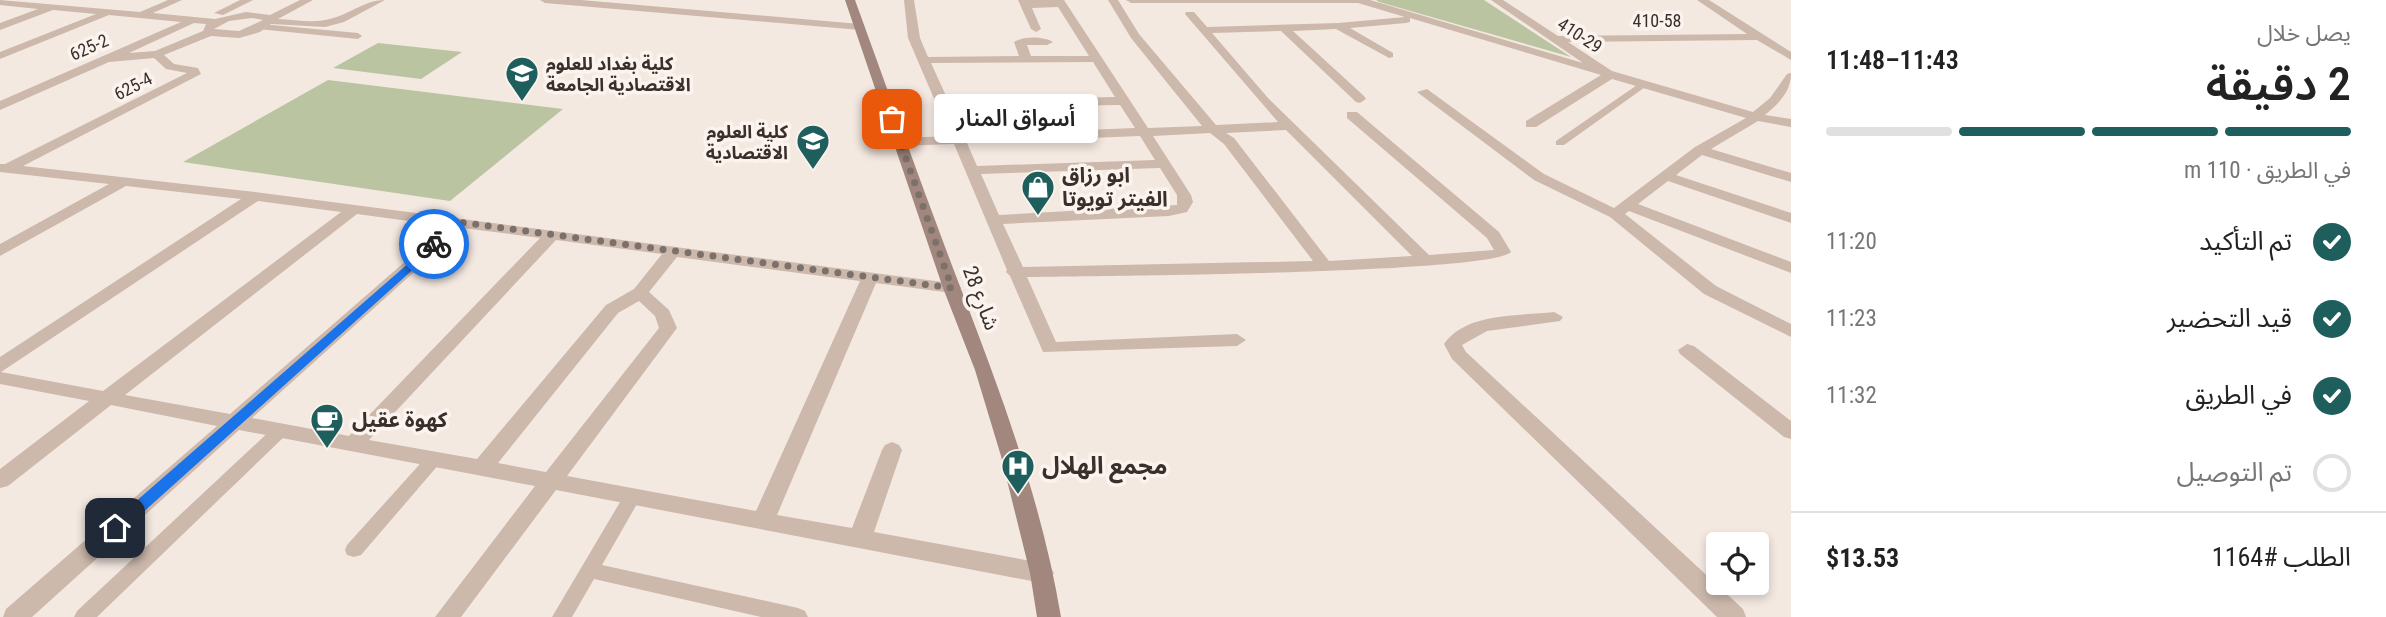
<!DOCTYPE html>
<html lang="ar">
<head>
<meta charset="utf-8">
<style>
	:root { --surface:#fff; --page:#f6f6f6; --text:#222; --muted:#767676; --line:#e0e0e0; --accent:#1e5e5d }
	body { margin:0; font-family:"Roboto Condensed","Noto Sans Arabic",sans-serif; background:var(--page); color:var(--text); direction:rtl; height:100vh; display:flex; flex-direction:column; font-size:26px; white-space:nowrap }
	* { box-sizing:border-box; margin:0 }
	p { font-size:23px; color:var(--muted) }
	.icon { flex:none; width:38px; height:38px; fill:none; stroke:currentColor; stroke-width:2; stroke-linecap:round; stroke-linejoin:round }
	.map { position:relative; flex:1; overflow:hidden; direction:ltr }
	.panel { display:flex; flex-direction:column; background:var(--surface); width:595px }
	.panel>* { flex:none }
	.tools { position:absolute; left:1706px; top:532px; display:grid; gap:14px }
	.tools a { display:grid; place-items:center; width:63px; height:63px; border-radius:7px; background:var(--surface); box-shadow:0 4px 10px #0003; font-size:35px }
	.pin { position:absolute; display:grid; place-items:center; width:60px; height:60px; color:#fff; margin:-30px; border-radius:14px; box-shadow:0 4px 10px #0006 }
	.courier { position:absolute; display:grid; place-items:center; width:70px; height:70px; margin:-35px; border:5px solid #1a73e8; border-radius:50%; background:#fff; color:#222; box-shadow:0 2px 9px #0007 }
	.bubble { position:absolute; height:49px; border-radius:7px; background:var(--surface); box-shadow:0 4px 10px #0003; font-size:23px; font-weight:600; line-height:49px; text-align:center; direction:rtl }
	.head em { font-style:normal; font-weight:600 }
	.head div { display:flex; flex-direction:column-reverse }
	.head { display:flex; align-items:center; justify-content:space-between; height:119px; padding:0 35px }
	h1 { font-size:46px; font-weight:600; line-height:52px }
	.bar { display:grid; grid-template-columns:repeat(4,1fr); gap:10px 7px; align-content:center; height:84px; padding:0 35px }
	.bar i { height:9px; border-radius:5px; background:var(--line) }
	.bar .active { background:var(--accent) }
	.bar p { grid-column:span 4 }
	.line { display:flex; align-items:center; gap:18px; padding:0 35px; border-top:2px solid var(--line) }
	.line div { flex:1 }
	ol { padding:0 35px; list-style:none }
	li { display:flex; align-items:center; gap:21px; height:77px }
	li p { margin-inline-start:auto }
	li .icon { padding:7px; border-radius:50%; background:var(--accent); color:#fff; stroke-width:4 }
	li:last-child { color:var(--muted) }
	li i { width:38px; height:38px; border:4px solid var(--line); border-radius:50% }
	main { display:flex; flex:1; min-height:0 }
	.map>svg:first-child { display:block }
	.green { fill:#bbc4a0 }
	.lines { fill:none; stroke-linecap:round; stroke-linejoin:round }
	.lane { fill:#cdb8ac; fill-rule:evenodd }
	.street { fill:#cdb8ac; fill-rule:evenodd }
	.secondary { fill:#a1877d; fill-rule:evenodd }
	.route { fill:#1a73e8 }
	.done { stroke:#7c706b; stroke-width:7; stroke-dasharray:0 12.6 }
	.labels { text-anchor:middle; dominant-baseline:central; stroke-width:7; stroke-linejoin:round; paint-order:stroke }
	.far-street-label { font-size:18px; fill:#3b2f2b; stroke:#fbf4ee }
	.far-poi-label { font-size:18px; font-weight:bold; fill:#3b2f2b; stroke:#fbf4ee; text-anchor:start }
	.poi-label { font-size:21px; font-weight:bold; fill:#3b2f2b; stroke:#fbf4ee; text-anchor:start }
	.street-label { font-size:21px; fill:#3b2f2b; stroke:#fbf4ee }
	.near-poi-label { font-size:24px; font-weight:bold; fill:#3b2f2b; stroke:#fbf4ee; text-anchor:start }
</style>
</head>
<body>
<main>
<section class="panel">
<div class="head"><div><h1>2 دقيقة</h1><p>يصل خلال</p></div><em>11:43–11:48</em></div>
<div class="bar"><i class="active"></i><i class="active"></i><i class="active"></i><i></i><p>في الطريق · 110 m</p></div>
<ol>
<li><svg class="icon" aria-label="check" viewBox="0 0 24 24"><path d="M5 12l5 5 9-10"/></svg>تم التأكيد<p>11:20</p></li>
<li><svg class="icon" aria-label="check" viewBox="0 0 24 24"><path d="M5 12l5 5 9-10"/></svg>قيد التحضير<p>11:23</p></li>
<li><svg class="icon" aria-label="check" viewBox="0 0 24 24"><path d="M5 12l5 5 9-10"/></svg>في الطريق<p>11:32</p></li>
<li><i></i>تم التوصيل</li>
</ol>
<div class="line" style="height:91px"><div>الطلب #1164</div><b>$13.53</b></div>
</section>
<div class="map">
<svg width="1791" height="617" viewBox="0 0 1791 617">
	<rect width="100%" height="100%" fill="#f4e9e1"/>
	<!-- green -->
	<path class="green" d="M 1376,0 L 1484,0 L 1571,57 L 1379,2 Z
		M 378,43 L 462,52 L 421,79 L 333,68 Z
		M 328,80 L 563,109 L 450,201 L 183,162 Z"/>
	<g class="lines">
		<!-- lane -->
		<path class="lane" d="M 261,24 L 358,33 L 362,36 L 358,39 L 258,29 L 257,27 Z
			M 1640,83 L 1648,85 L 1564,145 L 1556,145 L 1556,141 Z
			M 280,425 L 286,427 L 288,431 L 286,435 L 97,617 L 74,617 L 77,611 L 274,427 Z
			M 434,453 L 440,455 L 442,459 L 440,463 L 361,555 L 354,557 L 347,555 L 345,550 L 347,545 L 428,455 Z
			M 632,490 L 638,492 L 641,497 L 602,565 L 798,608 L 805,611 L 808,617 L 761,617 L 594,579 L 572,617 L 552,617 L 626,492 Z"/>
		<!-- street -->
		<path class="street" d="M 0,0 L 140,12 L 168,0 L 182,0 L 153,13 L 215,19 L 246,12 L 270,15 L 300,0 L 313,0 L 278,19 C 296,20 316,24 333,18 C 352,13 365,0 385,0 L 344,22 L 325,27 L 271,24 L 260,32 L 239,38 L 211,36 L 164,55 L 174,64 L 198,68 L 201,74 L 23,166 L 255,192 L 958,284 L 961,288 L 958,292 L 952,293 L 876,283 L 777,515 L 852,528 L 882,450 L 885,445 L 892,442 L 899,445 L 902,450 L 874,532 L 1042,563 L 1050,566 L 1054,573 L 1050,580 L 1042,583 L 556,490 L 461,617 L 435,617 L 535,486 L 239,430 L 32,617 L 3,617 L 6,609 L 217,426 L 111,405 L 8,486 L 0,488 L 0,469 L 89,401 L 0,384 L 0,357 L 241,199 L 126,186 L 0,256 L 0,244 L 109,184 L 0,172 L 0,164 L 5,164 L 187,73 L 166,69 L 154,58 L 109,62 L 0,110 L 0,101 L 181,22 L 109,15 L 0,59 L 0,52 L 96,14 L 53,10 L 0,30 L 0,23 L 38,9 L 0,5 ZM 252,18 L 263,20 L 239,31 L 214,29 L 229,21 ZM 194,23 L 206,24 L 203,31 L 155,51 L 129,53 ZM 258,201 L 341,212 L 103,391 L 1,372 ZM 357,214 L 446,226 L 230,414 L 125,395 ZM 463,228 L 540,238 L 349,436 L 252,418 ZM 556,240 L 662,254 L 634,289 L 606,305 L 477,459 L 369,440 ZM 677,257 L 860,281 L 756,511 L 567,476 L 677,328 L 669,310 L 649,292 ZM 639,301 L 655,316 L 659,328 L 546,472 L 498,463 L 618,313 Z
			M 240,0 L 253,0 L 223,15 L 214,13 Z
			M 540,0 L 581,0 L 860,24 L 865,27 L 860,30 L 545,3 Z
			M 904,0 L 914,0 L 920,38 L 928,57 L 1019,56 L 1014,42 C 1023,36 1044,36 1053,42 L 1047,45 L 1027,45 L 1031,56 L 1089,56 L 1058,7 L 1032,8 L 1041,29 L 1036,32 L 1031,29 L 1018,0 L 1064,0 L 1148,128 L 1202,126 L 1131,38 L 1108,0 L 1118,0 L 1139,34 L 1216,125 L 1278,122 L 1185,14 L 1186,12 L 1194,12 L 1207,27 L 1338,23 L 1405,17 L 1358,3 L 1131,3 L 1126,0 L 1370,0 L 1583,63 L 1491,0 L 1503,0 L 1558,36 L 1747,34 L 1697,0 L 1709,0 L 1791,52 L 1791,60 L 1757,40 L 1568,42 L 1612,71 L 1753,112 L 1770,98 L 1787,74 L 1791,73 C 1791,92 1779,103 1765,115 L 1791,119 L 1791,127 L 1758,121 L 1711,149 L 1791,173 L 1791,182 L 1702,155 L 1676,175 L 1791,213 L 1791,223 L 1668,181 L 1638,204 L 1791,262 L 1791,273 L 1629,211 L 1625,214 L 1716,286 L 1791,324 L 1791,337 L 1704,294 L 1610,217 L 1534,180 L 1417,92 L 1427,89 L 1544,174 L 1614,208 L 1695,147 L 1746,118 L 1612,79 L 1536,127 L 1526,127 L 1526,121 L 1601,75 L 1410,18 L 1410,22 L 1406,23 L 1350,28 L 1393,53 L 1393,57 L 1389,58 L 1336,29 L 1293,31 L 1364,96 L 1366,99 L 1360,103 L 1356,102 L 1281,31 L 1212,33 L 1268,98 L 1429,255 L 1494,250 L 1487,238 L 1347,118 L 1347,112 L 1357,112 L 1499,232 L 1511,252 C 1490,274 1086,276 1027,277 L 1056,342 L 1237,334 L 1246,340 L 1237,346 L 1043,352 L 1010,276 L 1006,272 L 1007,270 L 954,144 L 900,146 L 893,142 L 900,138 L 950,136 L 908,38 ZM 1093,62 L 1115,97 L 948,100 L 931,63 ZM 1120,105 L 1135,128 L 963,135 L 951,108 ZM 1286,130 L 1412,256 L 1329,261 L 1234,138 L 1226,133 ZM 1210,133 L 1224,144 L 1313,261 L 1023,267 L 1003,224 L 1169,216 L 1187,212 L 1193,202 L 1191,195 L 1153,136 ZM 1140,136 L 1155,160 L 977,166 L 967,143 ZM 1160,168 L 1177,195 L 1177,205 L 999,215 L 981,174 Z
			M 1554,312 L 1563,317 L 1560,321 L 1487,331 L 1462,345 L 1466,352 L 1743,609 L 1746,617 L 1717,617 L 1452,359 L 1444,344 C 1466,312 1520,316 1554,312 Z
			M 1687,344 L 1694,346 L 1791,421 L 1791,439 L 1784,437 L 1680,354 L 1678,350 Z"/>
		<!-- secondary -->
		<path class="secondary" d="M 845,0 L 855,0 C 890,96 924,193 961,289 C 1002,396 1042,503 1061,617 L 1037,617 L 1030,573 L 1001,456 L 975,370 L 943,288 Z"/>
	</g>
	<!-- route -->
	<path class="route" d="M 434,241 L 439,244 L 438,247 L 120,533 L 110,533 L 107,528 L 110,524 Z"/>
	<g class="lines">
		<!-- done -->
		<path class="done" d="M 434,244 L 458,222 L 952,288 L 892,119"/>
	</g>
	<!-- icons -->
	<defs>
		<symbol id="university-pin" viewBox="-11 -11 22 30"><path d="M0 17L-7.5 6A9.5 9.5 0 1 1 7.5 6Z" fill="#1e5e5d" stroke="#fbf4ee"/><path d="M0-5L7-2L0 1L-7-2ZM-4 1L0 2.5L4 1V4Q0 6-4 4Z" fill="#fff"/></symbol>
		<symbol id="shop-pin" viewBox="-11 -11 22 30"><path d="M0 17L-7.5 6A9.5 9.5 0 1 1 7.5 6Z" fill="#1e5e5d" stroke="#fbf4ee"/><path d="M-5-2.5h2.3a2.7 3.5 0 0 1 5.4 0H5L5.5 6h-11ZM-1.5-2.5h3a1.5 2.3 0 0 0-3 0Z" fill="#fff"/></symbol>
		<symbol id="cafe-pin" viewBox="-11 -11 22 30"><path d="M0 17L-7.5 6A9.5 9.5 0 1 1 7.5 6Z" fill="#1e5e5d" stroke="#fbf4ee"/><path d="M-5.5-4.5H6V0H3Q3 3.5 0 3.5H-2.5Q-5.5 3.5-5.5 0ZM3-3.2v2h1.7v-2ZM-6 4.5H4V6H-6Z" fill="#fff"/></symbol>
		<symbol id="hospital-pin" viewBox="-11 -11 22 30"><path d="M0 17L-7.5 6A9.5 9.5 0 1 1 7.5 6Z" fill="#1e5e5d" stroke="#fbf4ee"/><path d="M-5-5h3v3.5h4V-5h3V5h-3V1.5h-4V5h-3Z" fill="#fff"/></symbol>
	</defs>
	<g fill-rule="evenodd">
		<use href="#university-pin" x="503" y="54" width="38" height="52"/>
		<use href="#university-pin" x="794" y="122" width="38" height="52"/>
		<use href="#shop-pin" x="1019" y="168" width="38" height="52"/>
		<use href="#cafe-pin" x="308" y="401" width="38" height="52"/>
		<use href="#hospital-pin" x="999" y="447" width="38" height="52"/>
	</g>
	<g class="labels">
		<!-- far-street labels -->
		<g class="far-street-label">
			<text x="1657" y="20">410-58</text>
			<text transform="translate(1580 35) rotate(33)">410-29</text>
			<text transform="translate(89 47) rotate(-24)">625-2</text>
			<text transform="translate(133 86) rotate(-27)">625-4</text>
		</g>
		<!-- far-poi labels -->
		<g class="far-poi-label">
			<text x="546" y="63">كلية بغداد للعلوم<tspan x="546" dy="21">الاقتصادية الجامعة</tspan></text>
			<text x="788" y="131" text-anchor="end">كلية العلوم<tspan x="788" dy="21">الاقتصادية</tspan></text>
		</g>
		<!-- poi labels -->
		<g class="poi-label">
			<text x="1062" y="175">ابو رزاق<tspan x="1062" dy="24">الفيتر تويوتا</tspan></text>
			<text x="352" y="420">كهوة عقيل</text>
		</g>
		<!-- street labels -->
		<g class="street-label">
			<text transform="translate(981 298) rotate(69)">شارع 28</text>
		</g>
		<!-- near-poi labels -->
		<g class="near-poi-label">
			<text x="1042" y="466">مجمع الهلال</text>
		</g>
	</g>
</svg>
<div class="tools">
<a><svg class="icon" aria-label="locate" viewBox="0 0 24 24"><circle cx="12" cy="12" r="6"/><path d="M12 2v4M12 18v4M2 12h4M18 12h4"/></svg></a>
</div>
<div class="pin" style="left:892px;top:119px;background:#ea580c"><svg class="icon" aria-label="bag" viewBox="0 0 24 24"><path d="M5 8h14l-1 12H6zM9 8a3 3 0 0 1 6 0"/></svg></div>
<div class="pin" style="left:115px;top:528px;background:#1f2937"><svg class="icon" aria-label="home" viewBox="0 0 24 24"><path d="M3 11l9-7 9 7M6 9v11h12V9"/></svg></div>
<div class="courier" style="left:434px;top:244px"><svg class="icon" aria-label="bike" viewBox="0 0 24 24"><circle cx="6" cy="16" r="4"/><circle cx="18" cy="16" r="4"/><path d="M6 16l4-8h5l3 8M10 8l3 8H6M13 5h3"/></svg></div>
<div class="bubble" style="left:934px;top:94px;width:164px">أسواق المنار</div>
</div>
</main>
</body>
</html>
